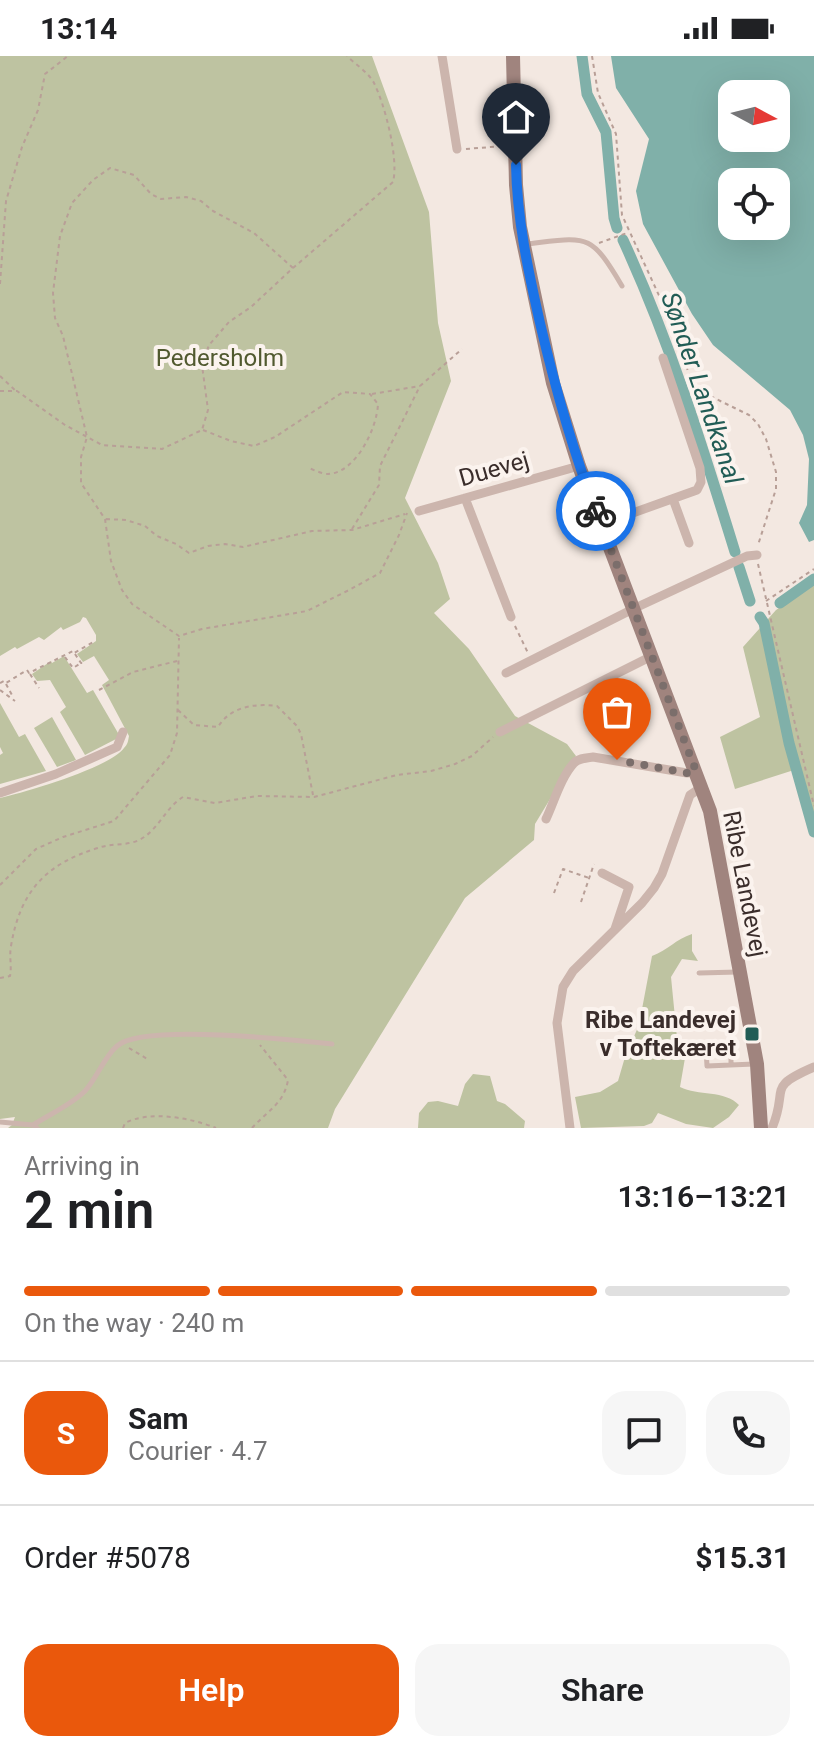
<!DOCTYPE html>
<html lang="en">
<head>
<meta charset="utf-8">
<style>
	:root { --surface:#fff; --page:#f6f6f6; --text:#202124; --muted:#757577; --line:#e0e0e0; --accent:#ea580c }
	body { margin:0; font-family:Roboto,sans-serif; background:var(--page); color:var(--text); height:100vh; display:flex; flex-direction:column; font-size:30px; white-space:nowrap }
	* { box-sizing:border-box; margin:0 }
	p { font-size:26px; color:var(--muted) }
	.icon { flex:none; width:44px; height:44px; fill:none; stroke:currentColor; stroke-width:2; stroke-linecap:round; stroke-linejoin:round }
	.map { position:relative; height:1072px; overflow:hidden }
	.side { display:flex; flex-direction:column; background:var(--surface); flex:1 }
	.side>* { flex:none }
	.needle { width:52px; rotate:97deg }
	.buttons { position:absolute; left:718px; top:24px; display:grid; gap:16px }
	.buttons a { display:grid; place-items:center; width:72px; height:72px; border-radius:16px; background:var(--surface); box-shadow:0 8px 32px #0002; font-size:40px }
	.pin { position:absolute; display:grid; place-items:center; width:68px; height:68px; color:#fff; margin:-82px -34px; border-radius:50% 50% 50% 0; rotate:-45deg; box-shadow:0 0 8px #0007 }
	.pin .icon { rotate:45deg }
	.courier { position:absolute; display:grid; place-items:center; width:80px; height:80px; margin:-40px; border:6px solid #1a73e8; border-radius:50%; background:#fff; color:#222; box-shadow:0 2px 10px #0007 }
	.head em { font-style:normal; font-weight:600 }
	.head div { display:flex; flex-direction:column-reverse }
	.head { display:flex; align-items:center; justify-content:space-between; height:136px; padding:0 24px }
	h1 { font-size:52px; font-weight:600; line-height:60px }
	.bar { display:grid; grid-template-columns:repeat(4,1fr); gap:12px 8px; align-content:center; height:96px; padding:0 24px }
	.bar i { height:10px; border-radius:6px; background:var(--line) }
	.bar .current { background:var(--accent) }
	.bar p { grid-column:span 4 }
	.line { display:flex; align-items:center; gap:20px; padding:0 24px; border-top:2px solid var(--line) }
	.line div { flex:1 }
	.round { display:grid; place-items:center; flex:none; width:84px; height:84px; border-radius:24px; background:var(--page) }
	.button { display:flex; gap:16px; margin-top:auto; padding:16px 24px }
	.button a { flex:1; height:92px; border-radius:24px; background:var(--accent); color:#fff; font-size:32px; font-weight:600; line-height:92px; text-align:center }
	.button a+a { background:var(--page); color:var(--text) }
	.status { display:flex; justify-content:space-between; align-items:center; height:56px; padding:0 40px; background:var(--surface); direction:ltr }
	.status svg { height:22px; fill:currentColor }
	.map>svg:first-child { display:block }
	.green { fill:#bec3a1 }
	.water { fill:#80b0a9; fill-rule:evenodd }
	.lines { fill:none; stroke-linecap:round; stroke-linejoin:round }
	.canal { stroke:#80b0a9; stroke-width:11 }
	.path { stroke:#b89f97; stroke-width:2; stroke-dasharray:4 4; stroke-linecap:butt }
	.service { stroke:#ccb5ad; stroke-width:5 }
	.minor { stroke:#ccb5ad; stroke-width:9 }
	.secondary { stroke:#a0847e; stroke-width:14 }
	.done { stroke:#7b6e6b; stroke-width:8; stroke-dasharray:0 14.4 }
	.route { stroke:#1a73e8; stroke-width:10 }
	.poi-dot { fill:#215c55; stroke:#fbf3ee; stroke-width:3 }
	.labels { text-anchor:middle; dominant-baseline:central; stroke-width:8; stroke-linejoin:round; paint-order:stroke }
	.park-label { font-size:24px; fill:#51592f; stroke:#fbf3ee }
	.street-label { font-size:24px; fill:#3a2d2b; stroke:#fbf3ee }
	.poi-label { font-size:24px; font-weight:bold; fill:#3a2d2b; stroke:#fbf3ee; text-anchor:end }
	.water-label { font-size:26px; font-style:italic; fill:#215c55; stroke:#fbf3ee }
</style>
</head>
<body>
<div class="status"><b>13:14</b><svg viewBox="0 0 49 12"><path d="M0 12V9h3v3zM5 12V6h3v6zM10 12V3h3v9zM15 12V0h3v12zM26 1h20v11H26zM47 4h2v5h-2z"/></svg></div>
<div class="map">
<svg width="814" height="1072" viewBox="0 0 814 1072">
	<rect width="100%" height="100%" fill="#f3e8e1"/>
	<!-- green -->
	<path class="green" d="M 0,0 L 372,0 L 429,156 L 438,267 L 451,325 L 405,442 L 438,507 L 450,543 L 434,557 L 469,593 L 515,660 L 567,688 L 576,700 L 535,768 L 534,784 L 465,842 L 335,1053 L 328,1072 L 8,1072 L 12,1069 L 15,1061 L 0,1063 L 0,742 C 26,736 109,712 124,692 C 128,688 128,685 129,680 L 102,629 L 109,624 L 94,600 L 83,606 L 77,598 L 96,585 L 96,579 L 86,562 L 83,561 L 80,566 L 63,574 L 61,571 L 44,584 L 39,581 L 17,593 L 15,591 L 0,600 Z
		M 814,528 L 814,780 L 794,714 L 735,733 L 720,681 L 760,661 L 743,591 L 776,554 Z
		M 64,600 L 87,637 L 93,634 L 118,677 L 118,682 L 85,699 L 60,656 L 66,651 L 50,624 L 37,625 L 32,618 L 51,605 L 52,607 Z
		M 0,647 L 19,681 L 25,678 L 46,715 L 0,728 L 0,699 L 3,697 L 0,691 Z
		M 52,661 L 76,704 L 57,711 L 34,672 Z
		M 692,878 L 692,895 L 698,905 L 682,903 L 671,921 L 677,982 L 685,1002 L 680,1031 C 698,1040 725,1034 739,1049 L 729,1061 L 713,1072 L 686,1068 L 658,1057 L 652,1067 L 644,1070 L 581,1072 L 575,1041 L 600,1036 L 618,1025 L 625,1001 L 639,969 L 652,900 C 668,894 676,883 692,878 Z
		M 473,1018 L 490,1020 L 497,1045 L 505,1048 L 525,1065 L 524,1072 L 418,1072 L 419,1057 L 428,1046 L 438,1045 L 458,1050 L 465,1028 Z"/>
	<!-- water -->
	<path class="water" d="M 611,0 L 814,0 L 814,484 L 809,486 L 799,467 L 807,449 L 809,403 L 803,379 L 790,354 L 713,289 L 692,258 L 643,168 L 636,135 L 649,83 L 616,32 ZM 732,38 L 776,38 L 776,82 L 732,82 ZM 732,126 L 776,126 L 776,170 L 732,170 Z"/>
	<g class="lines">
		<!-- canal -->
		<path class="canal" d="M 582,0 L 587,38 L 606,76 L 614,162 L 617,172
			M 623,184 C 670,286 702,389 735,496
			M 739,511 L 750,545
			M 780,547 L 814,523
			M 760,561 L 764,567 L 789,687 L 814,776"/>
		<!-- path -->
		<path class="path" d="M 592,0 L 598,37 L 616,78 L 622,159 L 673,270 L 685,308 L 694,328 L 708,339 L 749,359 L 758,368 L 766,383 L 776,416 L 776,433 L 758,489
			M 466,93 L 503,90
			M 599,187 L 627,177
			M 293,212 L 254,177 L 213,155 L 201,145 L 186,141 L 161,143 L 151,138 L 134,119 L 110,112 L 93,124 L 72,147 L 60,180 L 53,237 L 55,262 L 63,280 L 87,381 L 81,401 L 81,427 L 105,463 L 111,505 L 122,534 L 132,548 L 179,580 L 202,573 L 307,555 L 349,534 L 380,517 L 399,479 L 407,457
			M 0,228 L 6,145 L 22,91 L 38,54 L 45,18 L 68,0
			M 0,320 L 16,335
			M 0,335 L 17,335 L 65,369 L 102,389 L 162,393 L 202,374 L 208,354 L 202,309 L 209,289 L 229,266 L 251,251 L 293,212 L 393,126 C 399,103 385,49 374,27 C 368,16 355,8 347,0
			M 372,338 L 420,330
			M 203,374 L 231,385 L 254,390 L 275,381 L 343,336 L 370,338 L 378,348 C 377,372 356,417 328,418 C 322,418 314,414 309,412
			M 106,463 L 126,464 L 145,470 L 157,480 L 176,488 L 189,497 L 208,490 L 225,488 L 243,491 L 312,475 L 352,474 L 405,458
			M 352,473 L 379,429 L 380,410 L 420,330 L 462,293
			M 758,508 L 814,750
			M 766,545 L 814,513
			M 515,570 L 528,597
			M 75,598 L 81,607 L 84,607
			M 65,601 L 73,612 L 81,607
			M 30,618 L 39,632
			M 0,627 L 4,625 L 6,627 L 27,614 L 29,617 L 73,595 L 74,597 L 95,585
			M 6,628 L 13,641
			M 0,634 L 15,645
			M 99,634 L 133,616 L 177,605
			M 178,654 L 194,669 L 218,671 C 230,651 254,647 277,650 L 297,670 L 301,678 L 313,739
			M 0,829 L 36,793 L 63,781 L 114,765 L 170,699 L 177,677 L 179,582
			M 554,837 L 563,813 L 589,822
			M 581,846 L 594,808
			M 0,922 L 10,920 C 12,910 9,901 11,890 C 20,836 45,808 98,792 C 111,787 127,790 139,784 C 158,775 165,752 183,741 L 215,747 L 257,740 L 314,741 L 397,719 L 431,715 L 455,708 L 472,700 L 493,681
			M 129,992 L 149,1004
			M 123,1072 L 125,1067 C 150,1054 191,1062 216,1072
			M 252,1072 C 266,1056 284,1048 288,1024 L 260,989"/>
		<!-- service -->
		<path class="service" d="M 526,188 C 588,181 590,176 622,230
			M 699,917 L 738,916
			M 731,991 L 731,1009
			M 706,993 L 707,1010 L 754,1008
			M 0,1066 L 33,1069 L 37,1072
			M 33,1069 C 50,1058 71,1049 85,1035 C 97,1022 104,1001 117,990 C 143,967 294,984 332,988"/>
		<!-- minor -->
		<path class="minor" d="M 442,0 L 457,93
			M 465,442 L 511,561
			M 673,443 L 689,487
			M 419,455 L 579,410
			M 602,468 L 697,434 L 701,426 L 700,412 L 663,302
			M 506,617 L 633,553 L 747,500 L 757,499
			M 500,676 L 652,600
			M 0,737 L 56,718 L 117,691 L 123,676
			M 546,763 C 554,746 561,721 574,707 C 579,702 586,702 593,701 L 687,717 L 696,715
			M 602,817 L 629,831 L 615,873
			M 570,1072 L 557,967 L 563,931 L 573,915 L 642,847 L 654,832 L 662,818 L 690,739 L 702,731
			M 772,1072 C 789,1032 765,1032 814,1011"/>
		<!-- secondary -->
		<path class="secondary" d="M 513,0 L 516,129 L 520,171 L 553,327 L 579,410 L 710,755 L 757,1008 L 761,1072"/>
	</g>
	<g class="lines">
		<!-- done -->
		<path class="done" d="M 596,455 L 696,715 L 687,717 L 617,704"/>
		<!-- route -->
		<path class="route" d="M 516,109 C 517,163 528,214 540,267 C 555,331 572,393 596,455"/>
	</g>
	<!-- markers -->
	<rect class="poi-dot" x="744" y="970" width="16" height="16" rx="4"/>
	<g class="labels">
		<!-- park labels -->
		<g class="park-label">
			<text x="220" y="302">Pedersholm</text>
		</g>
		<!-- street labels -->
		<g class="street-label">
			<text transform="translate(494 413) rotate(-16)">Duevej</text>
			<text transform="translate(745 828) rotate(79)">Ribe Landevej</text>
		</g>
		<!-- poi labels -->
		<g class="poi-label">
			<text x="736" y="964">Ribe Landevej<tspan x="736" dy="28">v Toftekæret</tspan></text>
		</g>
		<!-- water labels -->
		<g class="water-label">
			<text transform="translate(702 332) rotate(71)">Sønder Landkanal</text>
		</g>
	</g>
</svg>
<div class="buttons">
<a><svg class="needle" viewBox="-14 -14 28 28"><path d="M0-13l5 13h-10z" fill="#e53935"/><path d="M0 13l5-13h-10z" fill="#757577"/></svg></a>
<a><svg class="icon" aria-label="locate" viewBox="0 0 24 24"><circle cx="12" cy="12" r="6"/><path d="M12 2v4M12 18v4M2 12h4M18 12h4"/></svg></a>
</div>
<div class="pin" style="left:617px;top:704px;background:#ea580c"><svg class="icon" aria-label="bag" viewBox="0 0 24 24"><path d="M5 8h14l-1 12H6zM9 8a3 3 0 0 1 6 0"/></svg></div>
<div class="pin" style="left:516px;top:109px;background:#1f2937"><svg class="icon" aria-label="home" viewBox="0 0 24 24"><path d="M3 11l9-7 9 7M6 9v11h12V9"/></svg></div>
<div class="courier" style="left:596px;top:455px"><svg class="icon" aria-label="bike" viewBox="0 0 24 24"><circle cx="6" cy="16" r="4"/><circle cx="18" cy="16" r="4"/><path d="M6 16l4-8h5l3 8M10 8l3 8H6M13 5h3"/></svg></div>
</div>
<section class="side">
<div class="head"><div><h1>2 min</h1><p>Arriving in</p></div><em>13:16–13:21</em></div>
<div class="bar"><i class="current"></i><i class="current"></i><i class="current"></i><i></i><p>On the way · 240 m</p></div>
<div class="line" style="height:144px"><b class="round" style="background:var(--accent);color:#fff">S</b><div><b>Sam</b><p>Courier · 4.7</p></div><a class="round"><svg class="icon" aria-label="chat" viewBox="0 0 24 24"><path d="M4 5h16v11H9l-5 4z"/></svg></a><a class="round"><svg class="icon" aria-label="phone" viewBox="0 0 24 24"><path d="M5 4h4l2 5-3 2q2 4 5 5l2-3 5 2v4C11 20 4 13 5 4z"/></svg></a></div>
<div class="line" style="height:104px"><div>Order #5078</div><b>$15.31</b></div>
<div class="button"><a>Help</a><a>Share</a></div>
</section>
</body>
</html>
